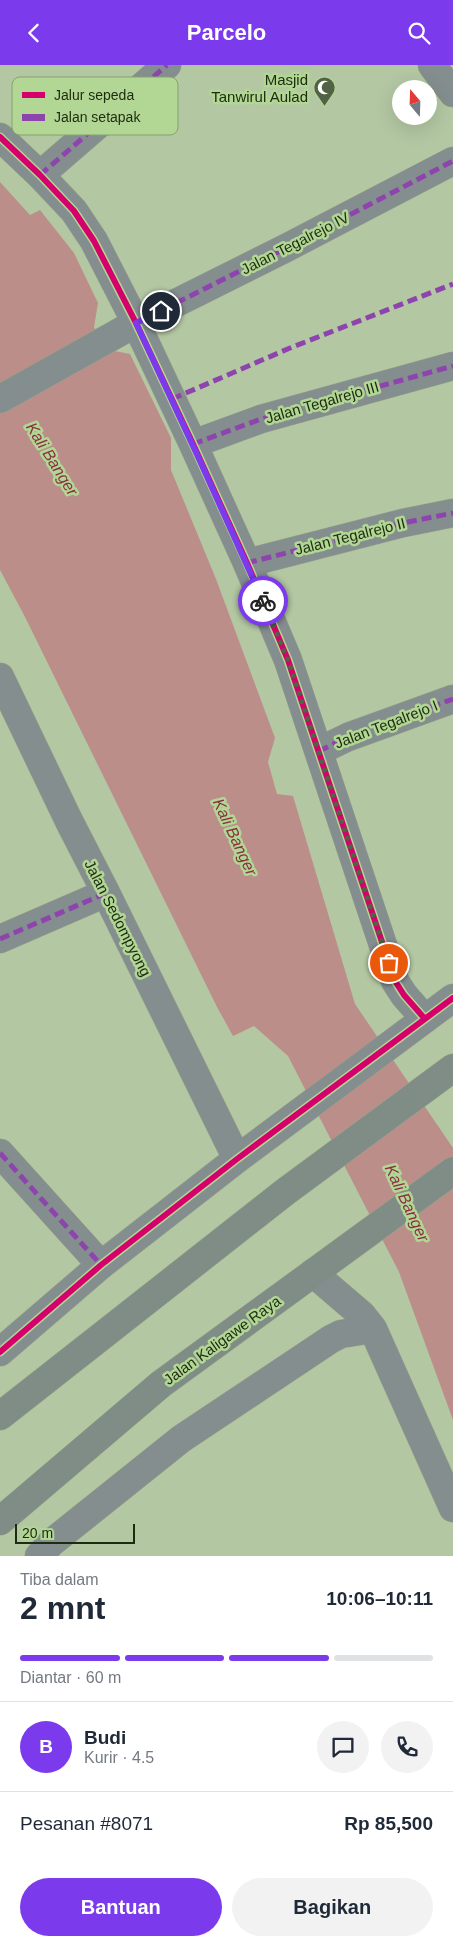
<!DOCTYPE html>
<html lang="id">
<head>
<meta charset="utf-8">
<style>
	:root { --surface:#fff; --page:#f2f2f3; --text:#1f2937; --muted:#747a83; --line:#e0e1e3; --accent:#7c3aed }
	body { margin:0; font-family:Helvetica,sans-serif; background:var(--page); color:var(--text); height:100vh; display:flex; flex-direction:column; font-size:19px; white-space:nowrap }
	* { box-sizing:border-box; margin:0 }
	p { font-size:16px; color:var(--muted) }
	.icon { flex:none; width:28px; height:28px; fill:none; stroke:currentColor; stroke-width:2; stroke-linecap:round; stroke-linejoin:round }
	.map { position:relative; height:1491px; overflow:hidden }
	.panel { display:flex; flex-direction:column; background:var(--surface); flex:1 }
	.panel>* { flex:none }
	.needle { width:32px; rotate:341deg }
	.controls { position:absolute; left:392px; top:15px; display:grid; gap:10px }
	.controls a { display:grid; place-items:center; width:45px; height:45px; border-radius:50%; background:var(--surface); box-shadow:0 5px 20px #0002; font-size:25px }
	.scale { position:absolute; left:15px; bottom:12px; width:120px; box-sizing:border-box; padding-left:5px; border:2px solid #1d2b11; border-top:0; font-size:14px; line-height:18px; white-space:nowrap; color:#1d2b11; -webkit-text-stroke:4px #b2d694; paint-order:stroke }
	.pin { position:absolute; display:grid; place-items:center; width:42px; height:42px; color:#fff; margin:-21px; border:2px solid #fff; border-radius:50%; box-shadow:0 1px 5px #0007 }
	.courier { position:absolute; display:grid; place-items:center; width:50px; height:50px; margin:-25px; border:4px solid #7c3aed; border-radius:50%; background:#fff; color:#222; box-shadow:0 1px 6px #0007 }
	.headline em { font-style:normal; font-weight:700 }
	.headline div { display:flex; flex-direction:column-reverse }
	.headline { display:flex; align-items:center; justify-content:space-between; height:85px; padding:0 20px }
	h1 { font-size:32px; font-weight:700; line-height:38px }
	.bar { display:grid; grid-template-columns:repeat(4,1fr); gap:8px 5px; align-content:center; height:60px; padding:0 20px }
	.bar i { height:6px; border-radius:4px; background:var(--line) }
	.bar .active { background:var(--accent) }
	.bar p { grid-column:span 4 }
	.line { display:flex; align-items:center; gap:12px; padding:0 20px; border-top:1px solid var(--line) }
	.line div { flex:1 }
	.round { display:grid; place-items:center; flex:none; width:52px; height:52px; border-radius:26px; background:var(--page) }
	.primary-button { display:flex; gap:10px; margin-top:auto; padding:10px 20px }
	.primary-button a { flex:1; height:58px; border-radius:30px; background:var(--accent); color:#fff; font-size:20px; font-weight:700; line-height:58px; text-align:center }
	.primary-button a+a { background:var(--page); color:var(--text) }
	header { display:flex; justify-content:space-between; align-items:center; height:65px; padding:0 20px; background:var(--accent); color:#fff; font-size:22px; font-weight:700 }
	.map>svg:first-child { display:block }
	.water { fill:#bc8e8a }
	.lines { fill:none; stroke-linecap:round; stroke-linejoin:round }
	.minor-casing { stroke:#96a588; stroke-width:29 }
	.trunk-casing { stroke:#96a588; stroke-width:29 }
	.minor { stroke:#858e8f; stroke-width:28 }
	.trunk { stroke:#808d86; stroke-width:28 }
	.quiet { stroke:#8e44ad; stroke-width:5; stroke-dasharray:10 5; stroke-linecap:butt }
	.cycleway-casing { stroke:#b2d694; stroke-width:9 }
	.cycleway { stroke:#d6006c; stroke-width:6 }
	.done { stroke:#526244; stroke-width:5; stroke-dasharray:0 9 }
	.route { stroke:#7c3aed; stroke-width:6 }
	.labels { text-anchor:middle; dominant-baseline:central; stroke-width:5; stroke-linejoin:round; paint-order:stroke }
	.poi-label { font-size:15px; fill:#1d2b11; stroke:#b2d694; text-anchor:end }
	.street-label { font-size:15px; fill:#1d2b11; stroke:#b2d694 }
	.water-label { font-size:16px; font-style:italic; fill:#8a2f42; stroke:#b2d694 }
	.key { fill:#b2d694; stroke:#85a36d; stroke-width:1 }
	.key-label { font-size:14px; fill:#1d2b11 }
</style>
</head>
<body>
<header><svg class="icon" aria-label="back" viewBox="0 0 24 24"><path d="M15 5l-7 7 7 7"/></svg>Parcelo<svg class="icon" aria-label="search" viewBox="0 0 24 24"><circle cx="10" cy="10" r="6"/><path d="M15 15l6 6"/></svg></header>
<div class="map">
<svg width="453" height="1491" viewBox="0 0 453 1491">
	<rect width="100%" height="100%" fill="#b3c7a3"/>
	<!-- water -->
	<path class="water" d="M 0,117 L 30,150 L 40,145 L 74,188 L 98,238 L 94,262 L 105,284 L 130,289 L 171,373 L 171,405 L 216,514 L 275,673 L 268,697 L 277,729 L 293,731 L 355,939 L 453,1083 L 453,1355 L 399,1207 L 288,991 L 254,961 L 233,971 L 217,942 L 24,550 L 0,505 Z"/>
	<g class="lines">
		<defs>
			<path id="minor" d="M 432,0 L 453,28
				M 0,72 L 40,110 L 74,146 L 94,176 L 136,258 L 193,379 L 247,498 L 288,595 L 395,916 L 404,930 L 425,954
				M 40,110 L 167,0
				M 0,334 L 136,258 L 286,183 L 453,96
				M 193,379 L 261,354 L 453,301
				M 247,498 L 403,458 L 453,448
				M 0,612 L 69,756 L 106,828 L 237,1094
				M 319,686 L 348,672 L 453,634
				M 0,874 L 106,828
				M 0,1088 L 101,1200
				M 313,1208 L 362,1250 L 373,1264 L 453,1443
				M 0,1287 L 101,1200 L 237,1094 L 453,933
				M 39,1491 L 51,1478 L 181,1374 L 331,1274 L 341,1269 L 373,1264"/>
			<path id="trunk" d="M 0,1351 L 285,1127 L 453,1003
				M 0,1456 L 161,1319 L 453,1106"/>
		</defs>
		<!-- minor casing -->
		<use href="#minor" class="minor-casing"/>
		<!-- trunk casing -->
		<use href="#trunk" class="trunk-casing"/>
		<!-- minor -->
		<use href="#minor" class="minor"/>
		<!-- trunk -->
		<use href="#trunk" class="trunk"/>
		<!-- quiet -->
		<path class="quiet" d="M 40,110 L 167,0
			M 136,258 L 286,183 L 453,96
			M 172,334 L 290,283 L 453,219
			M 193,379 L 261,354 L 453,301
			M 247,498 L 403,458 L 453,448
			M 319,686 L 348,672 L 453,634
			M 0,874 L 106,828
			M 0,1088 L 101,1200"/>
		<defs>
			<path id="cycleway" d="M 0,72 L 40,110 L 74,146 L 94,176 L 136,258 L 193,379 L 247,498 L 288,595 L 395,916 L 404,930 L 425,954
				M 0,1287 L 101,1200 L 237,1094 L 453,933"/>
		</defs>
		<!-- cycleway casing -->
		<use href="#cycleway" class="cycleway-casing"/>
		<!-- cycleway -->
		<use href="#cycleway" class="cycleway"/>
	</g>
	<g class="lines">
		<!-- done -->
		<path class="done" d="M 263,536 L 288,595 L 389,898"/>
		<!-- route -->
		<path class="route" d="M 161,246 L 136,258 L 200,396 L 263,536"/>
	</g>
	<!-- icons -->
	<defs>
		<symbol id="mosque-pin" viewBox="-11 -11 22 30"><path d="M0 17L-7.5 6A9.5 9.5 0 1 1 7.5 6Z" fill="#526244" stroke="#b2d694"/><path d="M3.5-4.9A6 6 0 1 0 3.5 4.9A5 5 0 1 1 3.5-4.9Z" fill="#fff"/></symbol>
	</defs>
	<g fill-rule="evenodd">
		<use href="#mosque-pin" x="312" y="10" width="25" height="34"/>
	</g>
	<g class="labels">
		<!-- poi labels -->
		<g class="poi-label">
			<text x="308" y="14">Masjid<tspan x="308" dy="17">Tanwirul Aulad</tspan></text>
		</g>
		<!-- street labels -->
		<g class="street-label">
			<text transform="translate(295 178) rotate(-27)">Jalan Tegalrejo IV</text>
			<text transform="translate(322 337) rotate(-16)">Jalan Tegalrejo III</text>
			<text transform="translate(350 471) rotate(-14)">Jalan Tegalrejo II</text>
			<text transform="translate(386 659) rotate(-21)">Jalan Tegalrejo I</text>
			<text transform="translate(118 853) rotate(63)">Jalan Sedompyong</text>
			<text transform="translate(222 1275) rotate(-36)">Jalan Kaligawe Raya</text>
		</g>
		<!-- water labels -->
		<g class="water-label">
			<text transform="translate(52 394) rotate(58)">Kali Banger</text>
			<text transform="translate(235 772) rotate(65)">Kali Banger</text>
			<text transform="translate(407 1138) rotate(65)">Kali Banger</text>
		</g>
	</g>
	<!-- legend -->
	<rect x="12" y="12" width="166" height="58" rx="8" class="key"/>
	<rect x="22" y="27" width="23" height="6" fill="#d6006c"/>
	<rect x="22" y="49" width="23" height="7" fill="#8e44ad"/>
	<g class="key-label">
		<text x="54" y="35">Jalur sepeda</text>
		<text x="54" y="57">Jalan setapak</text>
	</g>
</svg>
<div class="controls">
<a><svg class="needle" viewBox="-14 -14 28 28"><path d="M0-13l5 13h-10z" fill="#e53935"/><path d="M0 13l5-13h-10z" fill="#747a83"/></svg></a>
</div>
<div class="scale">20 m</div>
<div class="pin" style="left:389px;top:898px;background:#ea580c"><svg class="icon" aria-label="bag" viewBox="0 0 24 24"><path d="M5 8h14l-1 12H6zM9 8a3 3 0 0 1 6 0"/></svg></div>
<div class="pin" style="left:161px;top:246px;background:#1f2937"><svg class="icon" aria-label="home" viewBox="0 0 24 24"><path d="M3 11l9-7 9 7M6 9v11h12V9"/></svg></div>
<div class="courier" style="left:263px;top:536px"><svg class="icon" aria-label="bike" viewBox="0 0 24 24"><circle cx="6" cy="16" r="4"/><circle cx="18" cy="16" r="4"/><path d="M6 16l4-8h5l3 8M10 8l3 8H6M13 5h3"/></svg></div>
</div>
<section class="panel">
<div class="headline"><div><h1>2 mnt</h1><p>Tiba dalam</p></div><em>10:06–10:11</em></div>
<div class="bar"><i class="active"></i><i class="active"></i><i class="active"></i><i></i><p>Diantar · 60 m</p></div>
<div class="line" style="height:90px"><b class="round" style="background:var(--accent);color:#fff">B</b><div><b>Budi</b><p>Kurir · 4.5</p></div><a class="round"><svg class="icon" aria-label="chat" viewBox="0 0 24 24"><path d="M4 5h16v11H9l-5 4z"/></svg></a><a class="round"><svg class="icon" aria-label="phone" viewBox="0 0 24 24"><path d="M5 4h4l2 5-3 2q2 4 5 5l2-3 5 2v4C11 20 4 13 5 4z"/></svg></a></div>
<div class="line" style="height:65px"><div>Pesanan #8071</div><b>Rp 85,500</b></div>
<div class="primary-button"><a>Bantuan</a><a>Bagikan</a></div>
</section>
</body>
</html>
